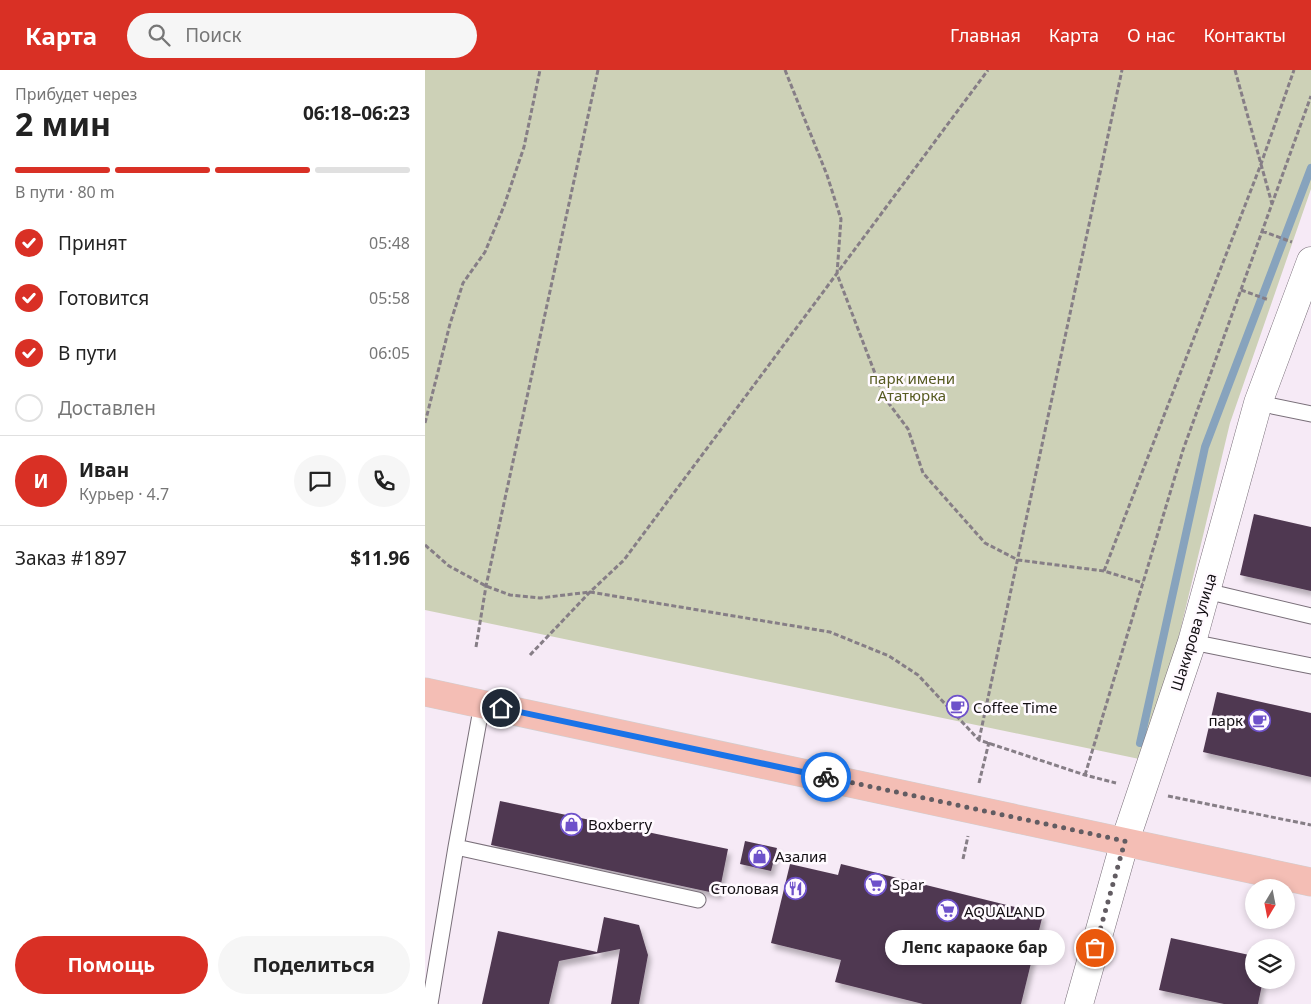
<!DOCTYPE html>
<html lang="ru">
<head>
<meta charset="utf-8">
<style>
	:root { --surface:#fff; --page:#f6f6f6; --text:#222; --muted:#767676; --line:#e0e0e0; --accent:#d93025 }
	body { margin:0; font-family:"Noto Sans",sans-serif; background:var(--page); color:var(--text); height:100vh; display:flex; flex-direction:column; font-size:19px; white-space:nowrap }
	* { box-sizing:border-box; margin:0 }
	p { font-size:16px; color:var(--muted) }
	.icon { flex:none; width:28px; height:28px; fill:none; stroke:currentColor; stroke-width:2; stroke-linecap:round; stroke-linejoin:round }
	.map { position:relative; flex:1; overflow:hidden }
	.details { display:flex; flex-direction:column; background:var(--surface); width:425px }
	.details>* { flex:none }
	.needle { width:32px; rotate:190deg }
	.buttons { position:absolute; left:820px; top:809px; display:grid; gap:10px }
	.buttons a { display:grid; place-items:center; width:50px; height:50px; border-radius:50%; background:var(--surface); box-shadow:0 2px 8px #0003; font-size:25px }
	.pin { position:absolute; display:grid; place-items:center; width:42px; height:42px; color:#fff; margin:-21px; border:2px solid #fff; border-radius:50%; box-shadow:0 1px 5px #0007 }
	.courier { position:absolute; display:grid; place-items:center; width:50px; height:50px; margin:-25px; border:4px solid #1a73e8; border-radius:50%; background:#fff; color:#222; box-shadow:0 1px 6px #0007 }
	.bubble { position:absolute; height:35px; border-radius:18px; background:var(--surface); box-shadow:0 2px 8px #0003; font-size:16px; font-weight:700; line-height:35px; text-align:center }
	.head em { font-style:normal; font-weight:700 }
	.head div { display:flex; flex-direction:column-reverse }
	.head { display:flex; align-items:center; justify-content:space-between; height:85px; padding:0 15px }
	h1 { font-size:32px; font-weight:700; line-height:38px }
	.bar { display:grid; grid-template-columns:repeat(4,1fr); gap:8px 5px; align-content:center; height:60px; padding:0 15px }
	.bar i { height:6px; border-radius:4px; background:var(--line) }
	.bar .current { background:var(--accent) }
	.bar p { grid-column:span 4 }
	.line { display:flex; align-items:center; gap:12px; padding:0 15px; border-top:1px solid var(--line) }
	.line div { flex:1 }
	.round { display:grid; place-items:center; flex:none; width:52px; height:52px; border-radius:26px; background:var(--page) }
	ol { padding:0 15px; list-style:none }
	li { display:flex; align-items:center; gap:15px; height:55px }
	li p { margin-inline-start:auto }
	li .icon { padding:5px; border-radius:50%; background:var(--accent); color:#fff; stroke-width:4 }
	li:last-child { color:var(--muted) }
	li i { width:28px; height:28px; border:2px solid var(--line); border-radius:50% }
	.primary-button { display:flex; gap:10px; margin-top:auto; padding:10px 15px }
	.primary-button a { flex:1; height:58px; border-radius:30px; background:var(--accent); color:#fff; font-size:20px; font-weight:700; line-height:58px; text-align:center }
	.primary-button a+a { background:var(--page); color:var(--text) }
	header { display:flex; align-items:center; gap:30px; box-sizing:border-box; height:70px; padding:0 25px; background:var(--accent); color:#fff }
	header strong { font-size:24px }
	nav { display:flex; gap:28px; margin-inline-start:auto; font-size:18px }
	.search { width:350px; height:45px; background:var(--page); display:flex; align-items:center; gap:12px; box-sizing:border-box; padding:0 18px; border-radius:28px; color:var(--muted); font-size:19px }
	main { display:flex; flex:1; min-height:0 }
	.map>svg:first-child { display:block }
	.green { fill:#cdd1b7 }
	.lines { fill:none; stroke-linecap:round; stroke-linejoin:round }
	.stream { stroke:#87a3bd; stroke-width:8 }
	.building { fill:#503951; filter:url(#shadow) }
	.lane-casing { stroke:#796f79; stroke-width:17 }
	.street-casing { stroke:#796f79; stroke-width:29 }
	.primary-casing { stroke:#d0cfd0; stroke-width:29 }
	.path { stroke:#867e86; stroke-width:3; stroke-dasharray:5 2.5; stroke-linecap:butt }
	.lane { stroke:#fff; stroke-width:15 }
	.street { stroke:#fff; stroke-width:28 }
	.primary { stroke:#f4beb5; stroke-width:28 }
	.done { stroke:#625c62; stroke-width:5; stroke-dasharray:0 9 }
	.route { stroke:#1a73e8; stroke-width:6 }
	.labels { text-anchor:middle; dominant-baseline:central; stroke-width:5; stroke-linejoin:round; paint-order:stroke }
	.park-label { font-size:15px; fill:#575b22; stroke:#fffaff }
	.street-label { font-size:15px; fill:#130f13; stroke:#fffaff }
	.poi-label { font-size:15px; fill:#130f13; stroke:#fffaff; text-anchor:start }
</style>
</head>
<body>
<header>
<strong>Карта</strong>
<div class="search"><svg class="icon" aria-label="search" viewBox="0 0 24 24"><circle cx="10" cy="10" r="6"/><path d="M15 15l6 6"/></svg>Поиск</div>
<nav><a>Главная</a><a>Карта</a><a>О нас</a><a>Контакты</a></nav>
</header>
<main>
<section class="details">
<div class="head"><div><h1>2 мин</h1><p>Прибудет через</p></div><em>06:18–06:23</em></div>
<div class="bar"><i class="current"></i><i class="current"></i><i class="current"></i><i></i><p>В пути · 80 m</p></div>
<ol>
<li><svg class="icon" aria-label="check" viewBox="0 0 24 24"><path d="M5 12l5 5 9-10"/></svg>Принят<p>05:48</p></li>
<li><svg class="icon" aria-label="check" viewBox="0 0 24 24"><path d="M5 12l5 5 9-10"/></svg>Готовится<p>05:58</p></li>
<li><svg class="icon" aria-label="check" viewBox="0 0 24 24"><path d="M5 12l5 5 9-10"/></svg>В пути<p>06:05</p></li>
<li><i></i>Доставлен</li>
</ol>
<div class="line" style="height:90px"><b class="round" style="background:var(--accent);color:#fff">И</b><div><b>Иван</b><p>Курьер · 4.7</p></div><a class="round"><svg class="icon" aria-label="chat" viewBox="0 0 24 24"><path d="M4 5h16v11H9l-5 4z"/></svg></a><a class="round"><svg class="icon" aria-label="phone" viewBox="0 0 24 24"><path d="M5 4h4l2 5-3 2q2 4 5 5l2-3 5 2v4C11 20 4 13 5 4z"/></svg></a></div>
<div class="line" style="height:65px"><div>Заказ #1897</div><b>$11.96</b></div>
<div class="primary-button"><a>Помощь</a><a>Поделиться</a></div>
</section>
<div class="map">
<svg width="886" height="934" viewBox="0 0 886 934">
	<defs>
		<filter id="shadow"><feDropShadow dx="3" dy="5.5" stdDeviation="2.5" flood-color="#0004"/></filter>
	</defs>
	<rect width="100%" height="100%" fill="#f6eaf6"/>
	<!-- green -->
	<path class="green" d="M 0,0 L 886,0 L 886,119 L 805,353 L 724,691 L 0,540 Z"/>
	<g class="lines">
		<!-- stream -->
		<path class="stream" d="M 715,673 L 780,377 L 886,98"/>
	</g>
	<!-- building -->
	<path class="building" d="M 829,444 L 886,457 L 886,521 L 815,505 Z
		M 792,622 L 886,643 L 886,707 L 778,682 Z
		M 75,731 L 303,779 L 294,824 L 66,775 Z
		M 320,771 L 352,778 L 346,801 L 315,794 Z
		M 365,794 L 413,805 L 416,794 L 618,844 L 596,934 L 498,934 L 410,912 L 416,890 L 346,873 Z
		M 179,847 L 214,855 L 223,885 L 214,934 L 186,934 L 195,879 L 134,891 L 124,934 L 57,934 L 73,861 L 172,882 Z
		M 746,868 L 829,886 L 829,910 L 838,910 L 833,934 L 799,934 L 734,920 Z"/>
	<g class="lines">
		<defs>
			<path id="lane" d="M 833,333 L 886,344
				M 781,521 L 886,546
				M 767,572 L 886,596
				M 31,777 L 273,830
				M 5,934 L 31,777 L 57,634"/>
			<path id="street" d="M 654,934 L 700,771 L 767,572 L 833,333 L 886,191"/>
			<path id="primary" d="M 0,622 L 886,812"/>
		</defs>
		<!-- lane casing -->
		<use href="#lane" class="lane-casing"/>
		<!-- street casing -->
		<use href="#street" class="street-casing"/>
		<!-- primary casing -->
		<use href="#primary" class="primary-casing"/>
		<!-- path -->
		<path class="path" d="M 360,0 L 402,105 L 416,149 L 412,204 L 459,327 L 483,359 L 498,403 L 560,473 L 593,490 L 679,501 L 718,513
			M 810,0 L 847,134
			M 837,161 L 867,172
			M 816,220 L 844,230
			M 0,353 L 25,254 L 38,213 L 60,182 L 79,136 L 99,77 L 115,0
			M 0,475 L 24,496 L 61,516 L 85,525 L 115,528 L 165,522 L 405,562 L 464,586 L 493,605 L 554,670 L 660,705 L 691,713
			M 679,501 L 836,94 L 869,0
			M 51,577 L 61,516 L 173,0
			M 105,585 L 165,522 L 199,490 L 563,0
			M 554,670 L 697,0
			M 660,705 L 758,380 L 886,26
			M 554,713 L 564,672
			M 743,726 L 886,755
			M 538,789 L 543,766"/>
		<!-- lane -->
		<use href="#lane" class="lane"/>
		<!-- street -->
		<use href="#street" class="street"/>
		<!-- primary -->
		<use href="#primary" class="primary"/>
	</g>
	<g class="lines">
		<!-- done -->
		<path class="done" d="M 401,707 L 700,771 L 670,878"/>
		<!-- route -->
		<path class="route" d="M 76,638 L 401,707"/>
	</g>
	<!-- icons -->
	<defs>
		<symbol id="cafe-ring" viewBox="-11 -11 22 22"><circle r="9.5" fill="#fffaff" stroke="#6e51ca" stroke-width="1.5"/><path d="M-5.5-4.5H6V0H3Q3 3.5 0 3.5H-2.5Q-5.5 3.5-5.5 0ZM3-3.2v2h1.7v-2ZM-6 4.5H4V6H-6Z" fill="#6e51ca"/></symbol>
		<symbol id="shop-ring" viewBox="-11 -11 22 22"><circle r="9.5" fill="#fffaff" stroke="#6e51ca" stroke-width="1.5"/><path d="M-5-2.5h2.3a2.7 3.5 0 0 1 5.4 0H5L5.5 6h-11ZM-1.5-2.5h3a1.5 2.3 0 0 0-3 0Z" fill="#6e51ca"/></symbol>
		<symbol id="supermarket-ring" viewBox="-11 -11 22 22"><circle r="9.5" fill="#fffaff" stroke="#6e51ca" stroke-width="1.5"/><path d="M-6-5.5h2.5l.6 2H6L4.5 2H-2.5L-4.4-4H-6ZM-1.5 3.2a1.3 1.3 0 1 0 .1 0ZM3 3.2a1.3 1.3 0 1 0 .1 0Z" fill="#6e51ca"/></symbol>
		<symbol id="restaurant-ring" viewBox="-11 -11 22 22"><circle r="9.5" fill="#fffaff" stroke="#6e51ca" stroke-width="1.5"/><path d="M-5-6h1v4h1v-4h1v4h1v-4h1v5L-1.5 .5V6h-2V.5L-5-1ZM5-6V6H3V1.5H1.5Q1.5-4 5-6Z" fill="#6e51ca"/></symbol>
	</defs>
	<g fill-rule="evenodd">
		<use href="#cafe-ring" x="520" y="624" width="25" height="25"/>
		<use href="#cafe-ring" x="822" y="638" width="25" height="25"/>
		<use href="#shop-ring" x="134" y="742" width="25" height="25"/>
		<use href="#shop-ring" x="322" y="774" width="25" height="25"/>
		<use href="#supermarket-ring" x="438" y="802" width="25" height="25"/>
		<use href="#restaurant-ring" x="358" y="806" width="25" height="25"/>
		<use href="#supermarket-ring" x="510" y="828" width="25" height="25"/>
	</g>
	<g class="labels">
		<!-- park labels -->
		<g class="park-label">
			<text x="487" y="308">парк имени<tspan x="487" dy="17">Ататюрка</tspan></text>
		</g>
		<!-- street labels -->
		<g class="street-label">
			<text transform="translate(768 562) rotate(-73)">Шакирова улица</text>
		</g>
		<!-- poi labels -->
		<g class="poi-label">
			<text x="548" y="637">Coffee Time</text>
			<text x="818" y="650" text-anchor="end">парк</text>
			<text x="163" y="754">Boxberry</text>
			<text x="350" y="786">Азалия</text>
			<text x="467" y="814">Spar</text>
			<text x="354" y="818" text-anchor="end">Столовая</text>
			<text x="539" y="841">AQUALAND</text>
		</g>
	</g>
</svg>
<div class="buttons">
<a><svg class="needle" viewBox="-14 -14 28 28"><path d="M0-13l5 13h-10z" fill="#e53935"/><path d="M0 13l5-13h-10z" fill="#767676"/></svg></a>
<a><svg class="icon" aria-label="layers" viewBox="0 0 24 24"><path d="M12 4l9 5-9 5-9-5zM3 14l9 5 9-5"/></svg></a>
</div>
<div class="pin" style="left:670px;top:878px;background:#ea580c"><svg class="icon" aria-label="bag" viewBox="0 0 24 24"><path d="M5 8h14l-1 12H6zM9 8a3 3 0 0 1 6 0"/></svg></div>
<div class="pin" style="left:76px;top:638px;background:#1f2937"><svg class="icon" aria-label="home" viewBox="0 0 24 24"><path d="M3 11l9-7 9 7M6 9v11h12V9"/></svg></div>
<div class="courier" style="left:401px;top:707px"><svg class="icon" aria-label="bike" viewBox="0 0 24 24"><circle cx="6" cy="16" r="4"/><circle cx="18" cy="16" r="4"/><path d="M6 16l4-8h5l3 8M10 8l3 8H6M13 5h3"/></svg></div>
<div class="bubble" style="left:460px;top:860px;width:180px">Лепс караоке бар</div>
</div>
</main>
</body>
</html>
